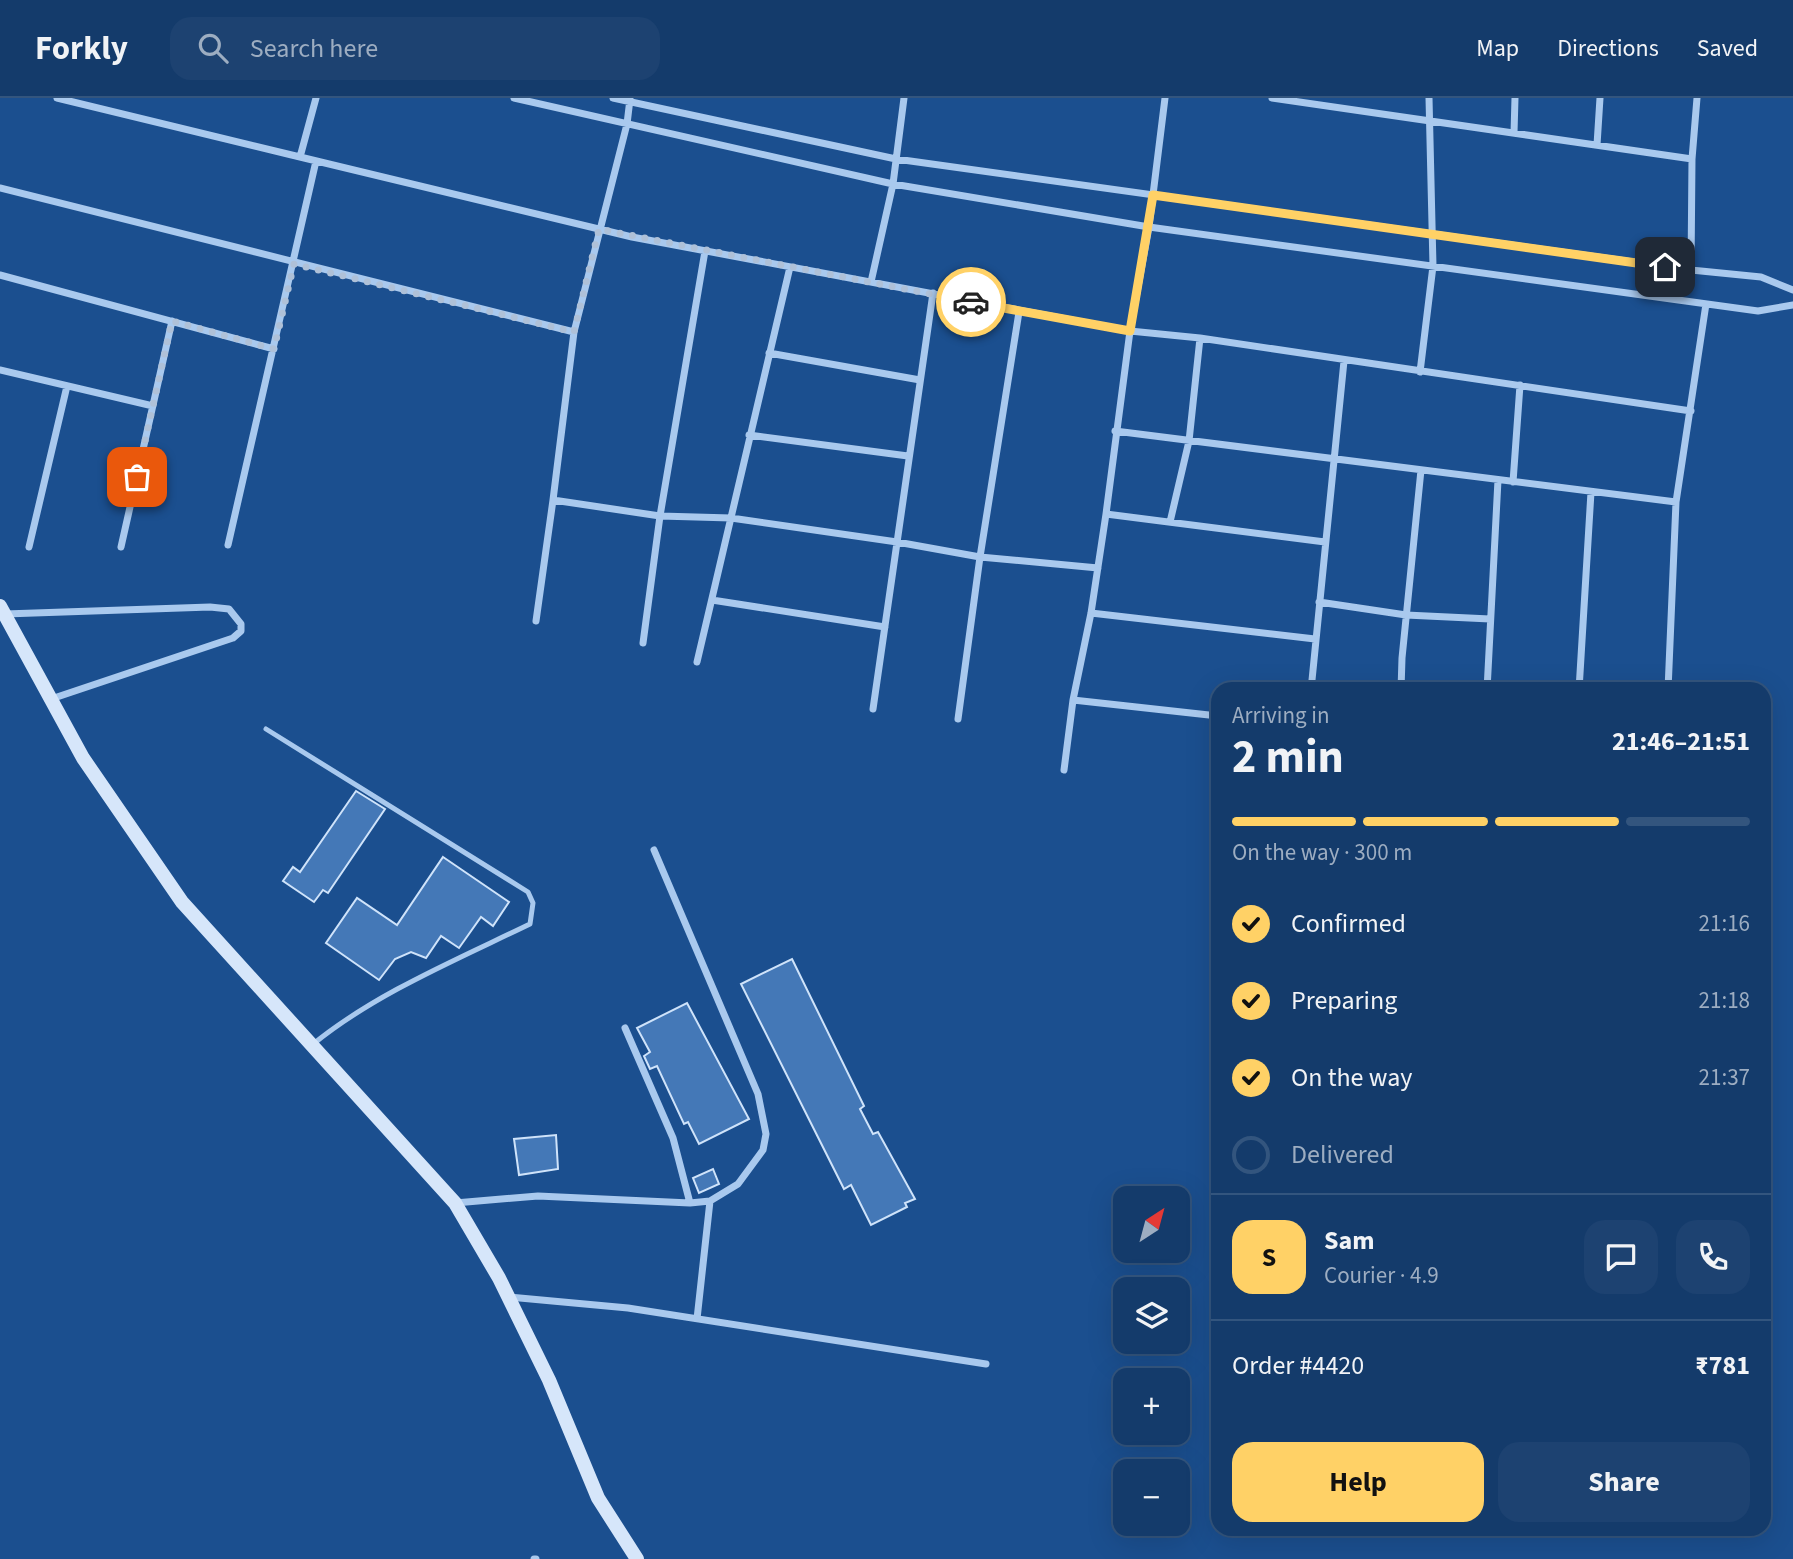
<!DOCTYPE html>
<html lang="en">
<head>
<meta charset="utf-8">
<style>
	:root { --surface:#143b6b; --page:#1d4271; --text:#f1f3f6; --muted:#9dadc1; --line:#33557e; --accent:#ffd166 }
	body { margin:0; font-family:"Source Sans 3",sans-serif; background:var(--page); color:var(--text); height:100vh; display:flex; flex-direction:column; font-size:26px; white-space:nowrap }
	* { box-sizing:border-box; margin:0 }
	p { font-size:23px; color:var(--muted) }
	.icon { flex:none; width:38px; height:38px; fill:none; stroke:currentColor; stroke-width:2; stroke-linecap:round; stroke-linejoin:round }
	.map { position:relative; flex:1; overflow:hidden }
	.panel { position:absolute; left:1211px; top:584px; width:560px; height:854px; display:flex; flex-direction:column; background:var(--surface); border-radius:21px; box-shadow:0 7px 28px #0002,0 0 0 2px var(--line) }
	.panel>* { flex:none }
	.needle { width:46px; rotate:36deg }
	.controls { position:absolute; left:1113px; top:1088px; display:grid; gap:14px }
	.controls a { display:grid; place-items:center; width:77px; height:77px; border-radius:14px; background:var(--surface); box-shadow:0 7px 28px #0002,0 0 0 2px var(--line); font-size:35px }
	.pin { position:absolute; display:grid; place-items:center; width:60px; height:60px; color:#fff; margin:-30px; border-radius:14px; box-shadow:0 4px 10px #0006 }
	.courier { position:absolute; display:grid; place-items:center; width:70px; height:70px; margin:-35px; border:5px solid #ffd166; border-radius:50%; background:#fff; color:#222; box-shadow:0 2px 9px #0007 }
	.summary em { font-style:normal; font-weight:700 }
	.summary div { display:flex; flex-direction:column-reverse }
	.summary { display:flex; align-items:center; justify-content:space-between; height:119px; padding:0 21px }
	h1 { font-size:46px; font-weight:700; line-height:52px }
	.bar { display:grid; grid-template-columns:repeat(4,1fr); gap:10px 7px; align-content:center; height:84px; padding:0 21px }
	.bar i { height:9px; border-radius:5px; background:var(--line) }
	.bar .selected { background:var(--accent) }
	.bar p { grid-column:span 4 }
	.line { display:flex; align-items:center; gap:18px; padding:0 21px; border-top:2px solid var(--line) }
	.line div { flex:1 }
	.round { display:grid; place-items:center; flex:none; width:74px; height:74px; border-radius:21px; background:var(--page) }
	ol { padding:0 21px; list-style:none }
	li { display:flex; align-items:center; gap:21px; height:77px }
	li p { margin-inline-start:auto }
	li .icon { padding:7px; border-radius:50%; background:var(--accent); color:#111; stroke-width:4 }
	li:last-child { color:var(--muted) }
	li i { width:38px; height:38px; border:4px solid var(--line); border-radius:50% }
	.primary-button { display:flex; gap:14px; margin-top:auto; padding:14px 21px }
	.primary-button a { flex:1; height:80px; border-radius:21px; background:var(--accent); color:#111; font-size:28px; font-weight:700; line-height:80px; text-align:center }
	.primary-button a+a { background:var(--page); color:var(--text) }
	header { display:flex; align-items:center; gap:42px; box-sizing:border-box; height:98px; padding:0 35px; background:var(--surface); border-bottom:2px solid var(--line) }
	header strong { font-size:33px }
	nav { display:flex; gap:38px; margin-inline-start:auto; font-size:24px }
	.search { width:490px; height:63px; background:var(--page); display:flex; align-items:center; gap:18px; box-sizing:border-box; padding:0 24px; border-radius:21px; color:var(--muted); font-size:26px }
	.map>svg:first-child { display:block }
	.building { fill:#4478b7; stroke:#cfe3fa; stroke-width:2 }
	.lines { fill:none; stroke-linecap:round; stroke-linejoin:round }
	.lane { stroke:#a9c9ee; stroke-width:5 }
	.street { stroke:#a9c9ee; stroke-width:7 }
	.secondary { stroke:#d6e6fa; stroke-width:14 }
	.done { stroke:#afc1d8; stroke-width:7; stroke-dasharray:0 12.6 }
	.route { stroke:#ffd166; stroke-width:9 }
</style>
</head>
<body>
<header>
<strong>Forkly</strong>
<div class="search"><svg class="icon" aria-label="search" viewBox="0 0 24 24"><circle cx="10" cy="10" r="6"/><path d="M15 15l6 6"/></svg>Search here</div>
<nav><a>Map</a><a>Directions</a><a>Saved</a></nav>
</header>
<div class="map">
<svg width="1793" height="1461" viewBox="0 0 1793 1461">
	<rect width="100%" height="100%" fill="#1b4f8f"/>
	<!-- building -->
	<path class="building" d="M 356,693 L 385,711 L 328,795 L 323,792 L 314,804 L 283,783 L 293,769 L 300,774 Z
		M 443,759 L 509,804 L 493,828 L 481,819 L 459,850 L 441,838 L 426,860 L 411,854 L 395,861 L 379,882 L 326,845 L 357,800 L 397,827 Z
		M 792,861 L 864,1008 L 860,1011 L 873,1036 L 878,1034 L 915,1101 L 905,1105 L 907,1109 L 871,1127 L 851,1087 L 844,1091 L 741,886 Z
		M 687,905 L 749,1021 L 699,1046 L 688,1024 L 684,1026 L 657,968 L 650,971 L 644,958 L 650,954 L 637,930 Z
		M 556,1037 L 558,1071 L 519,1077 L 514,1041 Z
		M 713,1071 L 719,1086 L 699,1095 L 693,1080 Z"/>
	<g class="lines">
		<!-- lane -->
		<path class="lane" d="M 266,631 L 528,794 L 533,805 L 530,826 C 458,861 374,896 312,947"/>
		<!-- street -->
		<path class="street" d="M 57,0 L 300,59
			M 316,0 L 300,59 L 632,139 L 1130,233 L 1200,240 L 1691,313
			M 514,0 L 893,86 L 1149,129 L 1758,213 L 1793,207
			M 613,0 L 896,61 L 1691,172 L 1761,179 L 1793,192
			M 1272,0 L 1692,61
			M 630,1 L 627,26 L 574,234 L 553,402 L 660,418 L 731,420 L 897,444 L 980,459 L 1098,470
			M 1514,35 L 1515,0
			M 1597,47 L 1600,0
			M 0,90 L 574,234
			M 1691,172 L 1692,61 L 1697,0
			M 0,177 L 274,251
			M 871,184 L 893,86 L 904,0
			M 769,255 L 920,282
			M 0,272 L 153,308
			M 1420,274 L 1433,168 L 1429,0
			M 1115,333 L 1676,404
			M 749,337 L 908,358
			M 1513,384 L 1520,287
			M 1106,416 L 1325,444
			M 1170,424 L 1189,343 L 1200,240
			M 228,447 L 316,63
			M 29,449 L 67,288
			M 121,449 L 172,223
			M 712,502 L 885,529
			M 1319,504 L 1406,517 L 1490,521
			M 1091,515 L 1315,541
			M 5,516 L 210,509 L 229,511 L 241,526 L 241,533 L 233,540 L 51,601
			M 536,523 L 553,402
			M 643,545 L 660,418 L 705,153
			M 697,564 L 790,169
			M 1311,592 L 1344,263
			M 1401,592 L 1402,560 L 1421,372
			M 1487,592 L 1498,382
			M 1579,592 L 1591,394
			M 1668,592 L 1676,404 L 1706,206
			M 1073,602 L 1218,618
			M 873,611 L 933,195
			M 958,621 L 980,459 L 1019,214
			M 1064,672 L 1073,602 L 1091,515 L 1106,416 L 1130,233 L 1149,129 L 1165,0
			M 625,930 L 673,1040 L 690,1105
			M 455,1105 L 538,1098 L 690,1105 L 710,1103 L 738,1086 L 763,1052 L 766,1036 L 758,996 L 654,752
			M 509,1199 L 628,1210 L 986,1266
			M 697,1221 L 710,1103
			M 534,1461 L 536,1461"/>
		<!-- secondary -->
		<path class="secondary" d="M 0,508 L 83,660 L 182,804 L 455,1105 L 499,1180 L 549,1282 L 598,1400 L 637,1461"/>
	</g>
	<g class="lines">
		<!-- done -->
		<path class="done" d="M 137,379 L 172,223 L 274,251 L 294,166 L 574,234 L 599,131 L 971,204"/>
		<!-- route -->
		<path class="route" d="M 971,204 L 1130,233 L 1153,97 L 1665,169"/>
	</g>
</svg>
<div class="controls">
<a><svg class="needle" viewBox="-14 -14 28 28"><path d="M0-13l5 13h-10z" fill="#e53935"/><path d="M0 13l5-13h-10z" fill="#9dadc1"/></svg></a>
<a><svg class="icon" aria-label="layers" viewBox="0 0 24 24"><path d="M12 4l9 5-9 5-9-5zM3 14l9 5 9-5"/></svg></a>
<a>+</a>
<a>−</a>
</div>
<div class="pin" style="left:137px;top:379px;background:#ea580c"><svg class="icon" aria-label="bag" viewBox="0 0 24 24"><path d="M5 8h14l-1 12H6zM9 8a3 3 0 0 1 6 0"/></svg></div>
<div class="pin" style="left:1665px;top:169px;background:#1f2937"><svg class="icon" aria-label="home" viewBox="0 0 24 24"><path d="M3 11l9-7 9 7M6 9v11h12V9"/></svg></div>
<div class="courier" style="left:971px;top:204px"><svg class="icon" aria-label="car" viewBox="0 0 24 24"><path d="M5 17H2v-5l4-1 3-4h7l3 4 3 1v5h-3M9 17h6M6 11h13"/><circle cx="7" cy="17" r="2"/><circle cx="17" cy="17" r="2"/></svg></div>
<section class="panel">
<div class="summary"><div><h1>2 min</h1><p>Arriving in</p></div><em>21:46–21:51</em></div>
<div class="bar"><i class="selected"></i><i class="selected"></i><i class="selected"></i><i></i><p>On the way · 300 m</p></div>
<ol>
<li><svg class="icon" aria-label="check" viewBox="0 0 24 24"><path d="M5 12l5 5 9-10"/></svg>Confirmed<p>21:16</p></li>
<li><svg class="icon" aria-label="check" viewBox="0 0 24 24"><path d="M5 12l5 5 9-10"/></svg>Preparing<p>21:18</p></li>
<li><svg class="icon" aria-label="check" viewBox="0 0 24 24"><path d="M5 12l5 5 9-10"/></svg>On the way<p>21:37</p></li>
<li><i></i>Delivered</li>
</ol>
<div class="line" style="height:126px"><b class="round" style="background:var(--accent);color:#111">S</b><div><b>Sam</b><p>Courier · 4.9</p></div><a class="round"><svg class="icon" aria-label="chat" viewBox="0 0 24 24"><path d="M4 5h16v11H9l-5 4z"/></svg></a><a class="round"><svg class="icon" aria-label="phone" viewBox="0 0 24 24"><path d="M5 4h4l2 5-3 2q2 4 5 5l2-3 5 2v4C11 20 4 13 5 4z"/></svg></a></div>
<div class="line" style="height:91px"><div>Order #4420</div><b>₹781</b></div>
<div class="primary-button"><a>Help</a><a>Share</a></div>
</section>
</div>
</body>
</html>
